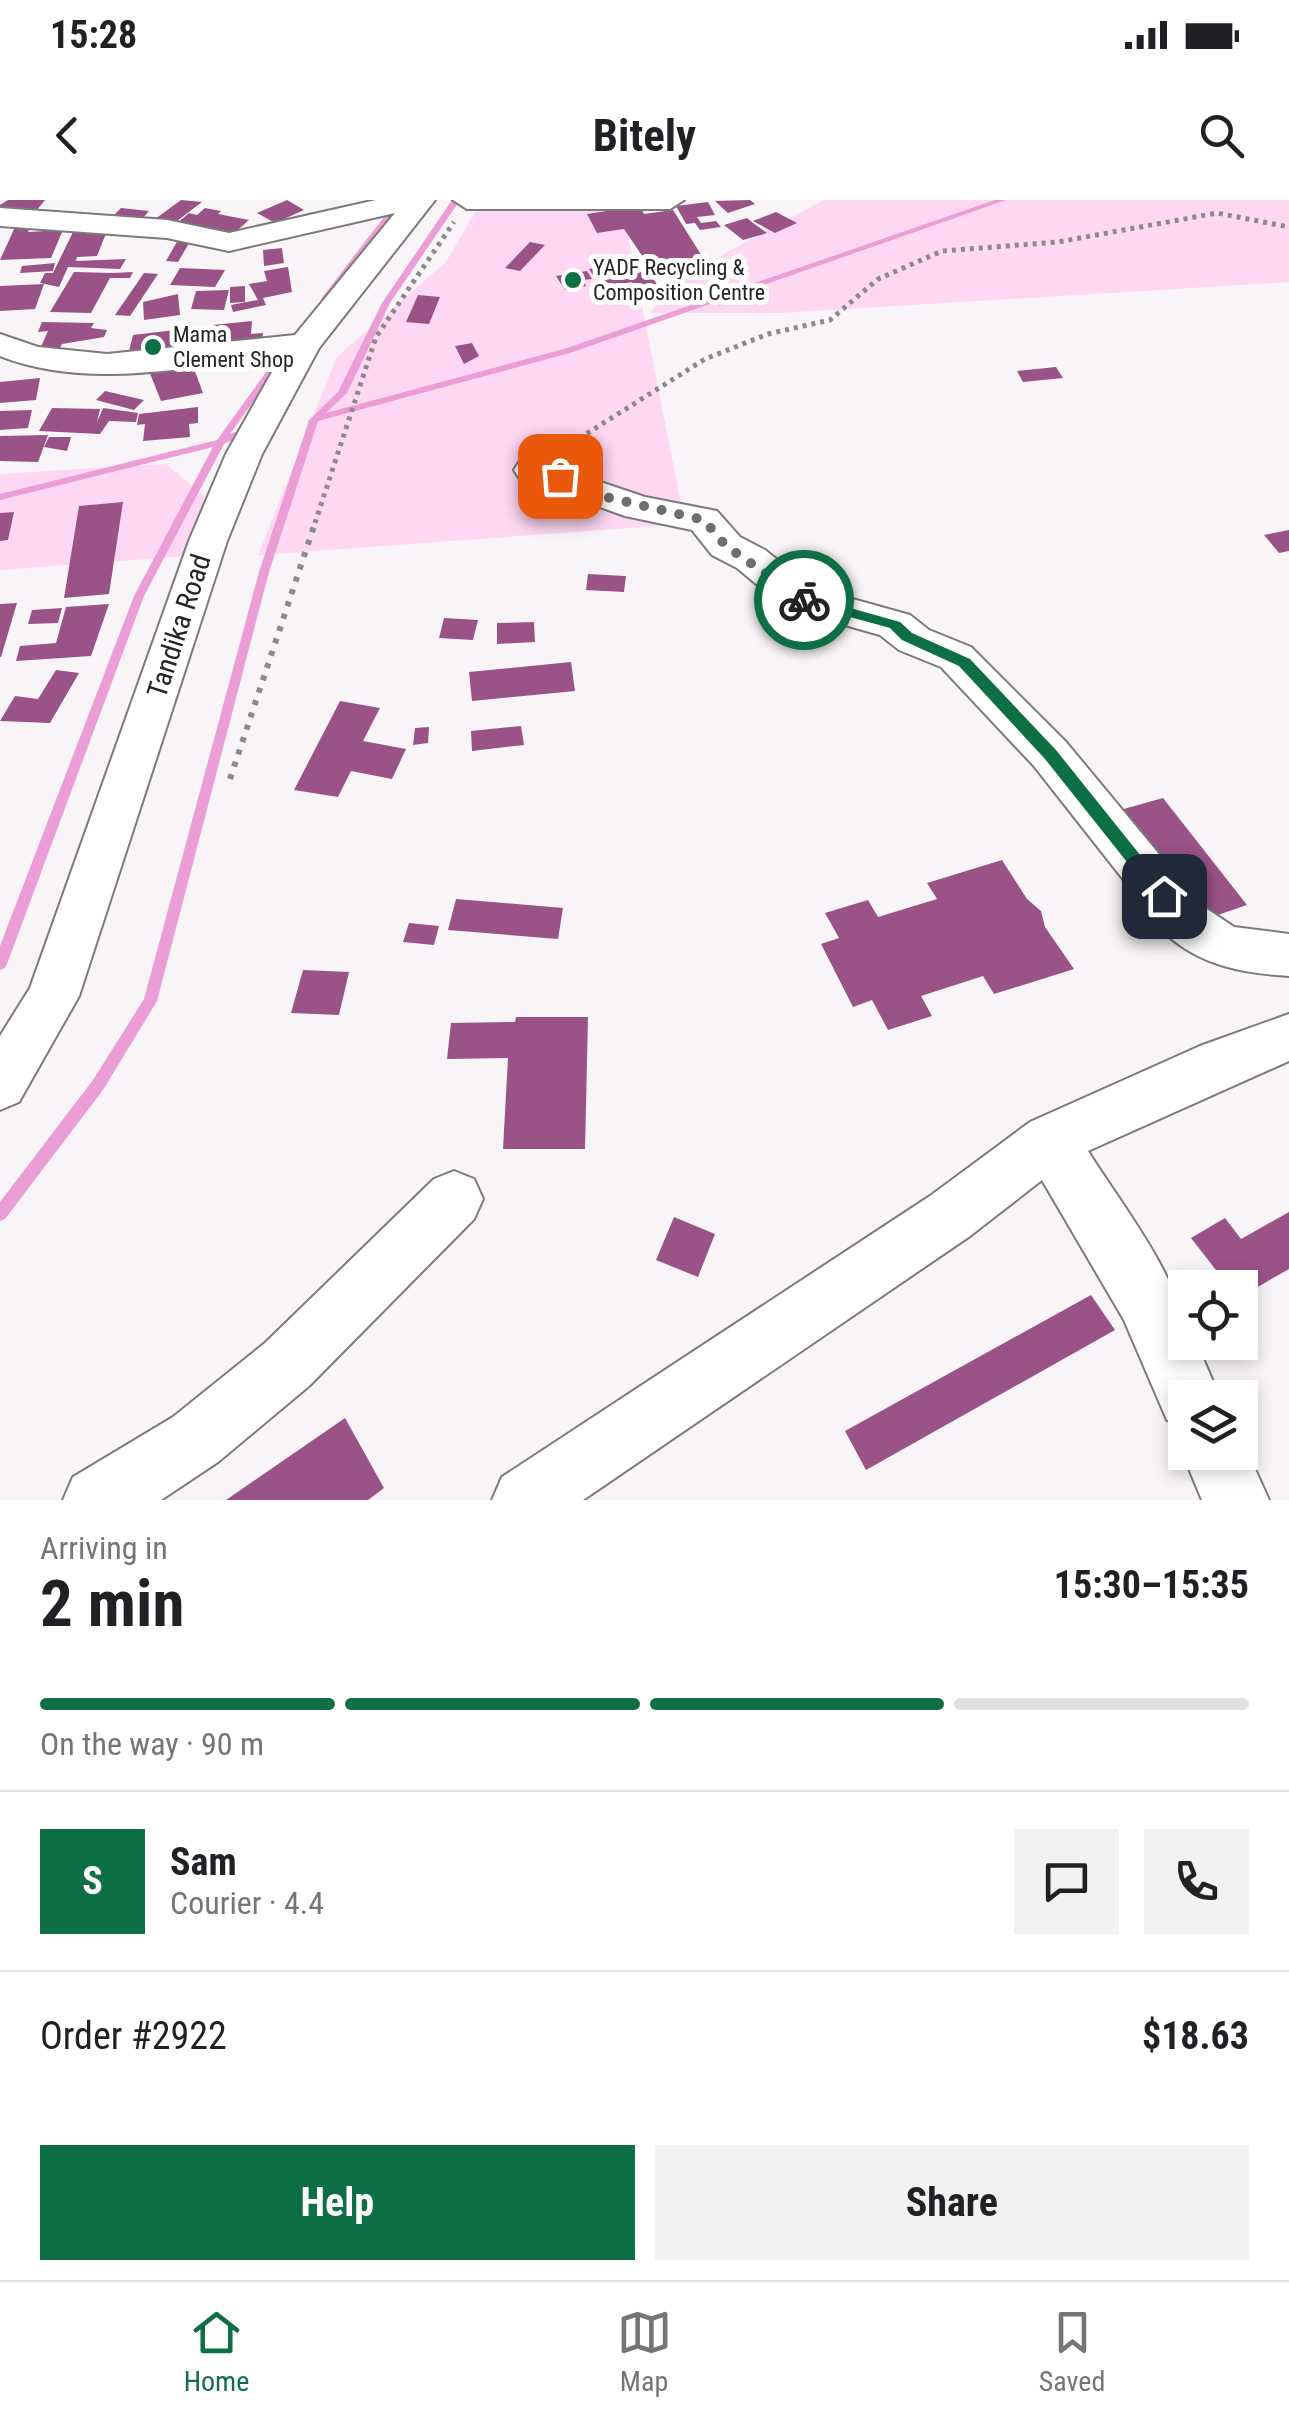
<!DOCTYPE html>
<html lang="en">
<head>
<meta charset="utf-8">
<style>
	:root { --surface:#fff; --page:#f2f2f2; --text:#202124; --muted:#757577; --line:#e0e0e0; --accent:#0f6f44 }
	body { margin:0; font-family:"Roboto Condensed",sans-serif; background:var(--page); color:var(--text); height:100vh; display:flex; flex-direction:column; font-size:38px; white-space:nowrap }
	* { box-sizing:border-box; margin:0 }
	p { font-size:32px; color:var(--muted) }
	.icon { flex:none; width:55px; height:55px; fill:none; stroke:currentColor; stroke-width:2; stroke-linecap:round; stroke-linejoin:round }
	.map { position:relative; height:1300px; overflow:hidden }
	.drawer { display:flex; flex-direction:column; background:var(--surface); flex:1 }
	.drawer>* { flex:none }
	.controls { position:absolute; left:1168px; top:1070px; display:grid; gap:20px }
	.controls a { display:grid; place-items:center; width:90px; height:90px; border-radius:0px; background:var(--surface); box-shadow:0 5px 15px #0003; font-size:50px }
	.pin { position:absolute; display:grid; place-items:center; width:85px; height:85px; color:#fff; margin:-42px; border-radius:20px; box-shadow:0 5px 15px #0006 }
	.courier { position:absolute; display:grid; place-items:center; width:100px; height:100px; margin:-50px; border:8px solid #0f6f44; border-radius:50%; background:#fff; color:#222; box-shadow:0 2px 12px #0007 }
	.head em { font-style:normal; font-weight:700 }
	.head div { display:flex; flex-direction:column-reverse }
	.head { display:flex; align-items:center; justify-content:space-between; height:170px; padding:0 40px }
	h1 { font-size:65px; font-weight:700; line-height:75px }
	.bar { display:grid; grid-template-columns:repeat(4,1fr); gap:15px 10px; align-content:center; height:120px; padding:0 40px }
	.bar i { height:12px; border-radius:8px; background:var(--line) }
	.bar .selected { background:var(--accent) }
	.bar p { grid-column:span 4 }
	.line { display:flex; align-items:center; gap:25px; padding:0 40px; border-top:2px solid var(--line) }
	.line div { flex:1 }
	.round { display:grid; place-items:center; flex:none; width:105px; height:105px; border-radius:0px; background:var(--page) }
	.primary-button { display:flex; gap:20px; margin-top:auto; padding:20px 40px }
	.primary-button a { flex:1; height:115px; border-radius:0px; background:var(--accent); color:#fff; font-size:40px; font-weight:700; line-height:115px; text-align:center }
	.primary-button a+a { background:var(--page); color:var(--text) }
	.status { display:flex; justify-content:space-between; align-items:center; height:70px; padding:0 50px; background:var(--surface); direction:ltr }
	.status svg { height:28px; fill:currentColor }
	header { display:flex; justify-content:space-between; align-items:center; height:130px; padding:0 40px; background:var(--surface); font-size:45px; font-weight:700 }
	.menu { display:flex; justify-content:space-around; align-items:center; height:140px; border-top:2px solid var(--line); background:var(--surface); font-size:28px; color:var(--muted) }
	.menu a { display:grid; justify-items:center; gap:5px }
	.menu .selected { color:var(--accent) }
	.map>svg:first-child { display:block }
	.green { fill:#fed7f2 }
	.lines { fill:none; stroke-linecap:round; stroke-linejoin:round }
	.stream { fill:#eb9ed5; fill-rule:evenodd }
	.building { fill:#995387 }
	.minor-casing { stroke:#7d7a7c; stroke-width:4 }
	.path-far1 { stroke:#8d8a8c; stroke-width:5; stroke-dasharray:4 5; stroke-linecap:butt }
	.path { stroke:#8d8a8c; stroke-width:6; stroke-dasharray:5 8; stroke-linecap:butt }
	.minor { fill:#fff; fill-rule:evenodd }
	.route { fill:#0f6f44 }
	.done { stroke:#6f6d6e; stroke-width:10; stroke-dasharray:0 18 }
	.poi-dot { fill:#0f6f44; stroke:#fff; stroke-width:4 }
	.labels { text-anchor:middle; dominant-baseline:central; stroke-width:10; stroke-linejoin:round; paint-order:stroke }
	.far-poi-label { font-size:22px; fill:#252425; stroke:#fff; text-anchor:start }
	.street-label { font-size:28px; fill:#252425; stroke:#fff }
</style>
</head>
<body>
<div class="status"><b>15:28</b><svg viewBox="0 0 49 12"><path d="M0 12V9h3v3zM5 12V6h3v6zM10 12V3h3v9zM15 12V0h3v12zM26 1h20v11H26zM47 4h2v5h-2z"/></svg></div>
<header><svg class="icon" aria-label="back" viewBox="0 0 24 24"><path d="M15 5l-7 7 7 7"/></svg>Bitely<svg class="icon" aria-label="search" viewBox="0 0 24 24"><circle cx="10" cy="10" r="6"/><path d="M15 15l6 6"/></svg></header>
<div class="map">
<svg width="1289" height="1300" viewBox="0 0 1289 1300">
	<rect width="100%" height="100%" fill="#f8f4f7"/>
	<!-- green -->
	<path class="green" d="M 621,0 L 685,324 L 258,355 L 337,157 L 446,62 L 477,9 Z
		M 824,0 L 1289,0 L 1289,82 L 780,113 L 650,113 L 680,78 Z
		M 166,264 L 206,297 L 186,356 L 0,370 L 0,274 Z"/>
	<g class="lines">
		<!-- stream -->
		<path class="stream" d="M 397,0 L 405,0 L 327,103 L 321,103 L 321,99 Z
			M 452,0 L 460,0 L 390,103 L 347,193 L 326,213 L 564,149 L 995,0 L 1006,0 L 570,153 L 318,221 L 269,372 L 157,801 L 103,890 L 5,1019 L 0,1021 L 0,1002 L 93,880 L 144,799 L 259,372 L 309,220 L 338,192 L 382,103 Z
			M 285,149 L 289,152 L 230,234 L 248,227 L 253,230 L 224,244 L 144,396 L 7,764 L 5,768 L 0,770 L 0,746 L 134,396 L 213,247 L 0,300 L 0,294 L 217,240 L 282,150 Z"/>
	</g>
	<!-- building -->
	<path class="building" d="M 8,0 L 45,0 L 33,15 L 0,13 L 0,5 Z
		M 181,0 L 202,2 L 169,27 L 151,22 Z
		M 287,0 L 304,10 L 275,23 L 257,13 Z
		M 750,0 L 755,4 L 728,13 L 715,1 Z
		M 708,2 L 715,15 L 697,17 L 701,23 L 716,21 L 721,27 L 700,30 L 695,23 L 686,24 L 676,6 Z
		M 640,6 L 644,14 L 673,10 L 705,61 L 651,69 L 624,29 L 597,33 L 587,14 Z
		M 121,8 L 149,11 L 140,21 L 111,18 Z
		M 205,8 L 221,11 L 218,14 L 249,20 L 232,35 L 175,25 L 189,13 L 197,15 Z
		M 776,12 L 797,23 L 775,33 L 753,21 Z
		M 747,18 L 753,23 L 767,33 L 743,40 L 724,25 Z
		M 30,26 L 28,32 L 63,30 L 51,58 L 0,60 L 15,27 Z
		M 107,31 L 97,56 L 77,57 L 76,61 L 126,59 L 120,69 L 68,67 L 59,87 L 40,83 L 45,73 L 53,73 L 73,32 Z
		M 178,40 L 191,40 L 178,62 L 166,61 Z
		M 530,42 L 545,45 L 520,71 L 505,68 Z
		M 282,48 L 284,63 L 264,66 L 263,50 Z
		M 625,62 L 641,62 L 659,87 L 638,91 L 632,82 L 601,88 L 589,69 Z
		M 55,63 L 53,71 L 20,73 L 22,66 Z
		M 288,67 L 292,92 L 263,98 L 266,105 L 233,112 L 231,105 L 258,100 L 249,84 L 267,81 L 264,71 Z
		M 180,68 L 225,70 L 215,87 L 170,85 Z
		M 587,71 L 592,79 L 583,80 L 586,86 L 565,90 L 556,76 Z
		M 74,72 L 113,73 L 133,72 L 130,78 L 110,78 L 91,113 L 50,112 Z
		M 144,73 L 158,74 L 130,116 L 115,115 Z
		M 44,84 L 35,109 L 0,111 L 0,86 Z
		M 245,86 L 245,102 L 230,103 L 230,87 Z
		M 229,90 L 224,110 L 191,109 L 196,91 Z
		M 178,94 L 180,115 L 144,120 L 143,102 Z
		M 418,95 L 440,97 L 429,124 L 406,122 Z
		M 252,121 L 251,134 L 263,133 L 262,143 L 209,146 L 213,125 Z
		M 42,122 L 94,123 L 91,128 L 107,130 L 104,137 L 62,144 L 59,150 L 40,149 L 48,131 L 38,132 Z
		M 200,127 L 202,143 L 167,152 L 164,140 L 166,156 L 127,159 L 133,135 Z
		M 472,143 L 479,156 L 464,164 L 455,146 Z
		M 193,166 L 203,193 L 161,201 L 149,171 Z
		M 1056,167 L 1063,178 L 1023,182 L 1017,171 Z
		M 40,178 L 36,200 L 0,203 L 0,182 Z
		M 105,191 L 144,200 L 134,210 L 96,200 Z
		M 198,207 L 198,223 L 189,224 L 190,237 L 143,241 L 145,224 L 137,225 L 139,214 Z
		M 52,208 L 100,209 L 97,222 L 103,208 L 138,213 L 136,222 L 109,221 L 100,234 L 39,231 Z
		M 32,210 L 28,228 L 0,230 L 0,211 Z
		M 48,235 L 38,262 L 0,261 L 0,236 Z
		M 49,237 L 71,237 L 67,251 L 44,247 Z
		M 123,302 L 109,394 L 64,398 L 79,306 Z
		M 14,312 L 8,340 L 0,341 L 0,313 Z
		M 1289,330 L 1289,351 L 1279,353 L 1264,335 Z
		M 588,374 L 626,376 L 624,392 L 586,390 Z
		M 17,403 L 1,457 L 0,457 L 0,404 Z
		M 109,404 L 91,456 L 16,461 L 20,446 L 56,443 L 66,407 Z
		M 62,408 L 58,423 L 28,424 L 32,410 Z
		M 444,418 L 478,420 L 473,440 L 439,438 Z
		M 534,422 L 535,442 L 497,444 L 497,423 Z
		M 571,462 L 575,491 L 472,501 L 469,472 Z
		M 56,470 L 79,473 L 50,523 L 0,521 L 15,496 L 38,499 Z
		M 340,501 L 380,508 L 363,541 L 406,549 L 392,579 L 351,571 L 338,597 L 294,590 Z
		M 521,526 L 524,545 L 472,551 L 471,531 Z
		M 429,527 L 428,543 L 413,545 L 415,528 Z
		M 1163,598 L 1247,705 L 1194,723 L 1113,612 Z
		M 1002,660 L 1027,699 L 1041,711 L 1045,727 L 1074,769 L 994,794 L 983,776 L 921,796 L 932,816 L 888,830 L 872,800 L 853,807 L 821,744 L 839,738 L 825,713 L 868,700 L 878,717 L 937,699 L 927,683 Z
		M 456,699 L 563,708 L 558,739 L 448,730 Z
		M 409,723 L 439,726 L 434,745 L 403,742 Z
		M 303,770 L 349,772 L 339,815 L 291,813 Z
		M 516,817 L 588,817 L 585,949 L 503,949 L 508,858 L 447,859 L 451,823 L 515,822 Z
		M 1289,1012 L 1289,1069 L 1240,1097 L 1240,1088 L 1230,1088 L 1191,1038 L 1225,1018 L 1241,1039 Z
		M 674,1017 L 715,1034 L 698,1077 L 656,1060 Z
		M 1091,1095 L 1115,1130 L 866,1270 L 845,1231 Z
		M 345,1218 L 384,1288 L 368,1300 L 226,1300 Z"/>
	<g class="lines">
		<defs>
			<path id="minor" d="M 376,0 L 435,0 L 319,148 L 262,254 L 227,341 L 79,796 L 19,902 L 0,910 L 0,836 L 30,788 L 189,341 L 226,254 L 281,156 C 189,166 89,191 0,156 L 0,134 L 38,147 L 107,154 L 295,135 L 395,13 L 229,51 L 167,38 L 0,26 L 0,8 L 167,20 L 229,33 Z
				M 453,0 L 684,0 L 670,9 L 467,9 Z
				M 532,259 L 645,297 L 717,311 L 740,337 L 765,350 L 813,388 L 910,415 L 929,430 L 971,447 L 1066,542 L 1201,705 L 1234,727 L 1289,734 L 1289,776 C 1243,773 1202,766 1167,735 L 1034,566 L 941,467 L 899,450 L 880,435 L 785,408 L 737,368 L 712,355 L 692,330 L 625,316 L 519,278 L 514,270 L 519,262 Z
				M 1289,814 L 1289,861 L 1088,951 C 1120,1003 1185,1082 1185,1142 L 1196,1142 L 1220,1198 L 1185,1198 L 1185,1228 L 1167,1220 L 1124,1120 L 1042,980 L 970,1036 L 583,1300 L 492,1300 L 502,1277 L 930,996 L 1030,922 L 1200,846 Z
				M 454,971 L 474,979 L 483,999 L 474,1019 L 309,1186 L 218,1262 L 161,1300 L 63,1300 L 73,1277 L 173,1217 L 265,1143 L 434,979 Z
				M 1240,1236 L 1269,1300 L 1202,1300 L 1182,1252 L 1185,1244 L 1185,1252 L 1240,1252 Z"/>
		</defs>
		<!-- minor casing -->
		<use href="#minor" class="minor-casing"/>
		<!-- path-far1 -->
		<path class="path-far1" d="M 564,248 L 705,159 L 768,134 L 830,120 L 878,79 L 942,51 L 1058,42 L 1217,13 L 1289,27
			M 315,323 L 376,137 L 454,22"/>
		<!-- path -->
		<path class="path" d="M 230,579 L 316,320"/>
		<!-- minor -->
		<use href="#minor" class="minor"/>
	</g>
	<!-- route -->
	<path class="route" d="M 804,395 L 900,422 L 912,433 L 970,459 L 1056,550 L 1169,691 L 1169,701 L 1158,701 L 1045,559 L 959,466 L 902,440 L 890,428 L 799,403 Z"/>
	<g class="lines">
		<!-- done -->
		<path class="done" d="M 560,276 L 593,294 L 704,320 L 726,346 L 804,400"/>
	</g>
	<!-- markers -->
	<g class="poi-dot">
		<circle cx="573" cy="80" r="10"/>
		<circle cx="153" cy="147" r="10"/>
	</g>
	<g class="labels">
		<!-- far-poi labels -->
		<g class="far-poi-label">
			<text x="593" y="67">YADF Recycling &amp;<tspan x="593" dy="25">Composition Centre</tspan></text>
			<text x="173" y="134">Mama<tspan x="173" dy="25">Clement Shop</tspan></text>
		</g>
		<!-- street labels -->
		<g class="street-label">
			<text transform="translate(179 426) rotate(-72)">Tandika Road</text>
		</g>
	</g>
</svg>
<div class="controls">
<a><svg class="icon" aria-label="locate" viewBox="0 0 24 24"><circle cx="12" cy="12" r="6"/><path d="M12 2v4M12 18v4M2 12h4M18 12h4"/></svg></a>
<a><svg class="icon" aria-label="layers" viewBox="0 0 24 24"><path d="M12 4l9 5-9 5-9-5zM3 14l9 5 9-5"/></svg></a>
</div>
<div class="pin" style="left:560px;top:276px;background:#ea580c"><svg class="icon" aria-label="bag" viewBox="0 0 24 24"><path d="M5 8h14l-1 12H6zM9 8a3 3 0 0 1 6 0"/></svg></div>
<div class="pin" style="left:1164px;top:696px;background:#1f2937"><svg class="icon" aria-label="home" viewBox="0 0 24 24"><path d="M3 11l9-7 9 7M6 9v11h12V9"/></svg></div>
<div class="courier" style="left:804px;top:400px"><svg class="icon" aria-label="bike" viewBox="0 0 24 24"><circle cx="6" cy="16" r="4"/><circle cx="18" cy="16" r="4"/><path d="M6 16l4-8h5l3 8M10 8l3 8H6M13 5h3"/></svg></div>
</div>
<section class="drawer">
<div class="head"><div><h1>2 min</h1><p>Arriving in</p></div><em>15:30–15:35</em></div>
<div class="bar"><i class="selected"></i><i class="selected"></i><i class="selected"></i><i></i><p>On the way · 90 m</p></div>
<div class="line" style="height:180px"><b class="round" style="background:var(--accent);color:#fff">S</b><div><b>Sam</b><p>Courier · 4.4</p></div><a class="round"><svg class="icon" aria-label="chat" viewBox="0 0 24 24"><path d="M4 5h16v11H9l-5 4z"/></svg></a><a class="round"><svg class="icon" aria-label="phone" viewBox="0 0 24 24"><path d="M5 4h4l2 5-3 2q2 4 5 5l2-3 5 2v4C11 20 4 13 5 4z"/></svg></a></div>
<div class="line" style="height:130px"><div>Order #2922</div><b>$18.63</b></div>
<div class="primary-button"><a>Help</a><a>Share</a></div>
</section>
<nav class="menu">
<a class="selected"><svg class="icon" aria-label="home" viewBox="0 0 24 24"><path d="M3 11l9-7 9 7M6 9v11h12V9"/></svg>Home</a>
<a><svg class="icon" aria-label="map" viewBox="0 0 24 24"><path d="M3 6l6-2 6 2 6-2v14l-6 2-6-2-6 2zM9 4v14M15 6v14"/></svg>Map</a>
<a><svg class="icon" aria-label="saved" viewBox="0 0 24 24"><path d="M7 4h10v16l-5-4-5 4z"/></svg>Saved</a>
</nav>
</body>
</html>
